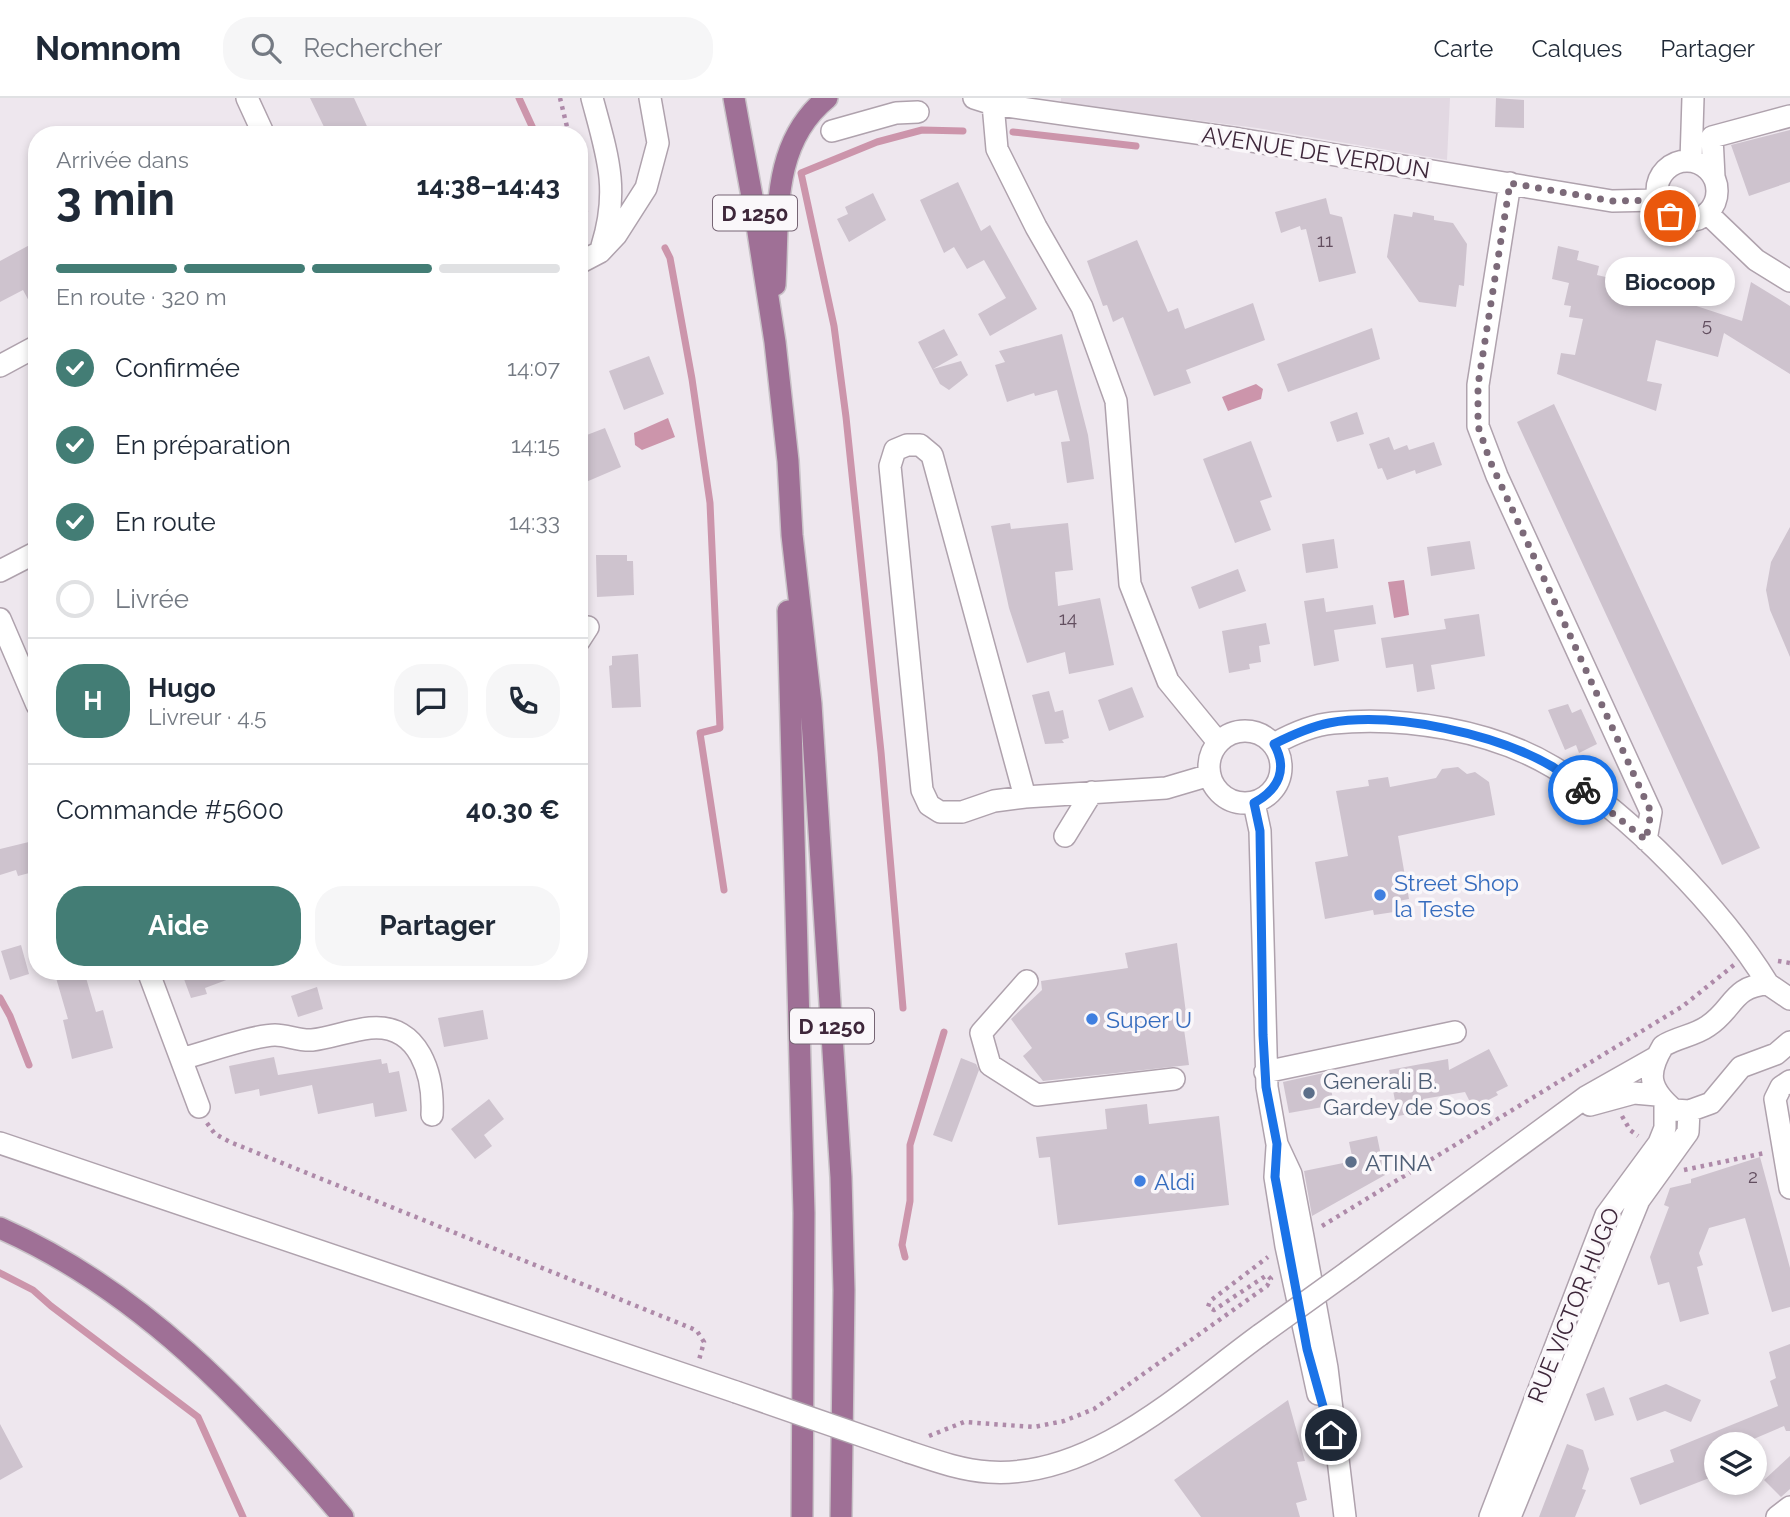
<!DOCTYPE html>
<html lang="fr">
<head>
<meta charset="utf-8">
<style>
	:root { --surface:#fff; --page:#f6f6f7; --text:#1f2937; --muted:#747a83; --line:#e0e1e3; --accent:#437d75 }
	body { margin:0; font-family:Raleway,sans-serif; background:var(--page); color:var(--text); height:100vh; display:flex; flex-direction:column; font-size:26px; white-space:nowrap }
	* { box-sizing:border-box; margin:0 }
	p { font-size:23px; color:var(--muted) }
	.icon { flex:none; width:38px; height:38px; fill:none; stroke:currentColor; stroke-width:2; stroke-linecap:round; stroke-linejoin:round }
	.map { position:relative; flex:1; overflow:hidden }
	.panel { position:absolute; left:28px; top:28px; width:560px; height:854px; display:flex; flex-direction:column; background:var(--surface); border-radius:28px; box-shadow:0 4px 10px #0003 }
	.panel>* { flex:none }
	.controls { position:absolute; left:1704px; top:1334px; display:grid; gap:14px }
	.controls a { display:grid; place-items:center; width:63px; height:63px; border-radius:50%; background:var(--surface); box-shadow:0 4px 10px #0003; font-size:35px }
	.pin { position:absolute; display:grid; place-items:center; width:60px; height:60px; color:#fff; margin:-30px; border:4px solid #fff; border-radius:50%; box-shadow:0 2px 7px #0007 }
	.courier { position:absolute; display:grid; place-items:center; width:70px; height:70px; margin:-35px; border:5px solid #1a73e8; border-radius:50%; background:#fff; color:#222; box-shadow:0 2px 9px #0007 }
	.bubble { position:absolute; height:49px; border-radius:24px; background:var(--surface); box-shadow:0 4px 10px #0003; font-size:23px; font-weight:700; line-height:49px; text-align:center }
	.headline em { font-style:normal; font-weight:700 }
	.headline div { display:flex; flex-direction:column-reverse }
	.headline { display:flex; align-items:center; justify-content:space-between; height:119px; padding:0 28px }
	h1 { font-size:46px; font-weight:700; line-height:52px }
	.bar { display:grid; grid-template-columns:repeat(4,1fr); gap:10px 7px; align-content:center; height:84px; padding:0 28px }
	.bar i { height:9px; border-radius:5px; background:var(--line) }
	.bar .selected { background:var(--accent) }
	.bar p { grid-column:span 4 }
	.line { display:flex; align-items:center; gap:18px; padding:0 28px; border-top:2px solid var(--line) }
	.line div { flex:1 }
	.round { display:grid; place-items:center; flex:none; width:74px; height:74px; border-radius:28px; background:var(--page) }
	ol { padding:0 28px; list-style:none }
	li { display:flex; align-items:center; gap:21px; height:77px }
	li p { margin-inline-start:auto }
	li .icon { padding:7px; border-radius:50%; background:var(--accent); color:#fff; stroke-width:4 }
	li:last-child { color:var(--muted) }
	li i { width:38px; height:38px; border:4px solid var(--line); border-radius:50% }
	.cta { display:flex; gap:14px; margin-top:auto; padding:14px 28px }
	.cta a { flex:1; height:80px; border-radius:28px; background:var(--accent); color:#fff; font-size:28px; font-weight:700; line-height:80px; text-align:center }
	.cta a+a { background:var(--page); color:var(--text) }
	header { display:flex; align-items:center; gap:42px; box-sizing:border-box; height:98px; padding:0 35px; background:var(--surface); border-bottom:2px solid var(--line) }
	header strong { font-size:33px }
	nav { display:flex; gap:38px; margin-inline-start:auto; font-size:24px }
	.search { width:490px; height:63px; background:var(--page); display:flex; align-items:center; gap:18px; box-sizing:border-box; padding:0 24px; border-radius:28px; color:var(--muted); font-size:26px }
	.map>svg:first-child { display:block }
	.built { fill:#e2d8e2 }
	.water { fill:#cc95ab }
	.lines { fill:none; stroke-linecap:round; stroke-linejoin:round }
	.stream { stroke:#cc95ab; stroke-width:7 }
	.building { fill:#cec3ce }
	.minor-casing { stroke:#afa2ad; stroke-width:24 }
	.major-casing { stroke:#c9c3c8; stroke-width:24 }
	.path { stroke:#ae8aa9; stroke-width:4.5; stroke-dasharray:3.5 5; stroke-linecap:butt }
	.minor { stroke:#fff; stroke-width:21 }
	.major { stroke:#9f7096; stroke-width:21 }
	.minor-bridge-casing { stroke:#afa2ad; stroke-width:24; stroke-linecap:butt }
	.minor-bridge { stroke:#fff; stroke-width:21 }
	.done { stroke:#7c6a79; stroke-width:7; stroke-dasharray:0 12.6 }
	.route { stroke:#1a73e8; stroke-width:9 }
	.shop-dot { fill:#3f7fe0; stroke:#faf7fa; stroke-width:2.5 }
	.service-dot { fill:#5c6f8a; stroke:#faf7fa; stroke-width:2.5 }
	.labels { text-anchor:middle; dominant-baseline:central; stroke-width:7; stroke-linejoin:round; paint-order:stroke }
	.number-label { font-size:19px; fill:#624e5f }
	.shield { fill:#faf7fa; stroke:#766574; stroke-width:2 }
	.shield-label { font-size:21px; font-weight:bold; fill:#3e273a }
	.street-label { font-size:23px; fill:#3e273a; stroke:#faf7fa }
	.shop-label { font-size:23px; fill:#366cbe; stroke:#faf7fa; text-anchor:start }
	.service-label { font-size:23px; fill:#4e5e75; stroke:#faf7fa; text-anchor:start }
</style>
</head>
<body>
<header>
<strong>Nomnom</strong>
<div class="search"><svg class="icon" aria-label="search" viewBox="0 0 24 24"><circle cx="10" cy="10" r="6"/><path d="M15 15l6 6"/></svg>Rechercher</div>
<nav><a>Carte</a><a>Calques</a><a>Partager</a></nav>
</header>
<div class="map">
<svg width="1790" height="1419" viewBox="0 0 1790 1419">
	<rect width="100%" height="100%" fill="#eee7ee"/>
	<!-- built -->
	<path class="built" d="M 1061,0 L 1450,0 L 1447,62 L 1257,30 L 1061,5 Z"/>
	<!-- water -->
	<path class="water" d="M 1256,286 L 1263,291 L 1261,301 L 1228,313 L 1222,299 Z
		M 668,320 L 675,339 L 642,352 L 635,347 L 634,335 Z
		M 1404,482 L 1409,517 L 1394,520 L 1388,484 Z"/>
	<g class="lines">
		<!-- stream -->
		<path class="stream" d="M 519,0 L 536,37
			M 1013,34 L 1136,48
			M 665,150 L 670,160 L 692,281 L 710,405 L 720,630 L 700,635 L 724,792
			M 0,900 L 10,918 L 29,967
			M 903,910 L 881,654 L 846,319 L 834,228 L 801,75 L 877,44 L 922,32 L 963,33
			M 905,1159 L 902,1147 L 910,1103 L 910,1047 L 944,934
			M 0,1175 L 33,1192 L 51,1208 L 198,1319 L 243,1419"/>
	</g>
	<!-- building -->
	<path class="building" d="M 310,0 L 354,0 L 371,37 L 331,37 L 327,30 L 325,31 Z
		M 1496,0 L 1524,2 L 1524,30 L 1495,29 Z
		M 1790,32 L 1790,84 L 1749,98 L 1731,47 Z
		M 958,84 L 981,133 L 990,127 L 1037,211 L 990,238 L 978,216 L 1006,200 L 984,162 L 967,171 L 954,149 L 944,155 L 920,102 Z
		M 873,95 L 886,122 L 849,144 L 837,121 L 848,116 L 845,109 Z
		M 1326,100 L 1330,116 L 1342,119 L 1356,175 L 1319,184 L 1306,131 L 1301,132 L 1300,128 L 1281,135 L 1275,114 Z
		M 1413,114 L 1434,118 L 1434,122 L 1453,125 L 1467,146 L 1464,188 L 1459,187 L 1456,209 L 1419,204 L 1387,159 L 1394,116 L 1412,119 Z
		M 1137,142 L 1168,214 L 1178,210 L 1185,231 L 1253,205 L 1265,242 L 1186,272 L 1191,285 L 1154,298 L 1123,219 L 1113,224 L 1107,207 L 1103,208 L 1087,163 Z
		M 37,143 L 37,218 L 23,192 L 0,204 L 0,163 Z
		M 1558,148 L 1579,153 L 1577,162 L 1599,168 L 1597,177 L 1623,183 L 1622,188 L 1666,198 L 1742,223 L 1751,184 L 1790,208 L 1790,276 L 1724,235 L 1718,259 L 1656,242 L 1647,283 L 1662,286 L 1656,313 L 1557,276 L 1561,255 L 1575,257 L 1583,221 L 1569,219 L 1571,208 L 1564,207 L 1569,185 L 1552,181 Z
		M 1372,230 L 1380,261 L 1288,294 L 1277,266 Z
		M 944,231 L 958,257 L 933,271 L 961,263 L 968,277 L 949,292 L 940,286 L 918,244 Z
		M 1062,236 L 1088,337 L 1094,381 L 1067,385 L 1061,344 L 1070,343 L 1057,292 L 1035,298 L 1034,295 L 1007,304 L 995,267 L 1005,264 L 999,253 Z
		M 649,258 L 664,296 L 624,312 L 609,273 Z
		M 1554,306 L 1760,750 L 1722,767 L 1517,324 Z
		M 1357,314 L 1364,336 L 1337,344 L 1330,324 Z
		M 605,330 L 621,369 L 579,387 L 579,340 Z
		M 1389,339 L 1394,352 L 1407,347 L 1409,352 L 1434,344 L 1442,367 L 1416,376 L 1415,372 L 1387,382 L 1382,370 L 1378,371 L 1369,346 Z
		M 1251,343 L 1272,399 L 1260,403 L 1271,432 L 1235,445 L 1203,361 Z
		M 1010,425 L 1011,431 L 1068,425 L 1073,472 L 1055,474 L 1058,508 L 1100,500 L 1114,567 L 1069,576 L 1065,554 L 1027,565 L 1009,510 L 991,428 Z
		M 1790,429 L 1790,559 L 1770,512 L 1766,492 L 1771,464 Z
		M 1334,441 L 1338,470 L 1306,475 L 1302,446 Z
		M 1470,443 L 1475,471 L 1431,478 L 1427,449 Z
		M 596,457 L 627,457 L 627,463 L 633,463 L 634,497 L 597,499 Z
		M 1238,471 L 1246,493 L 1199,511 L 1191,489 Z
		M 1324,500 L 1326,514 L 1373,507 L 1376,526 L 1334,532 L 1339,563 L 1314,568 L 1304,503 Z
		M 1479,516 L 1485,558 L 1431,567 L 1435,591 L 1417,594 L 1413,566 L 1386,570 L 1381,540 L 1446,531 L 1444,521 Z
		M 1266,525 L 1270,546 L 1259,548 L 1261,564 L 1249,566 L 1250,571 L 1229,575 L 1222,533 Z
		M 638,556 L 641,609 L 612,610 L 609,568 L 612,567 L 612,558 Z
		M 1132,589 L 1144,619 L 1109,633 L 1098,602 Z
		M 1049,593 L 1055,614 L 1063,612 L 1069,640 L 1062,642 L 1064,645 L 1045,646 L 1032,597 Z
		M 1568,606 L 1572,615 L 1581,611 L 1597,646 L 1579,655 L 1576,647 L 1565,652 L 1548,612 Z
		M 1458,669 L 1467,676 L 1475,674 L 1489,684 L 1495,717 L 1398,738 L 1409,801 L 1393,804 L 1394,814 L 1374,817 L 1373,812 L 1325,821 L 1315,764 L 1348,758 L 1336,693 L 1369,688 L 1368,682 L 1388,679 L 1390,689 L 1436,680 L 1442,671 Z
		M 37,742 L 37,773 L 18,778 L 16,772 L 0,777 L 0,751 Z
		M 1177,845 L 1187,923 L 1183,924 L 1189,967 L 1043,983 L 1023,958 L 1032,950 L 1011,921 L 1042,892 L 1041,883 L 1128,870 L 1125,855 Z
		M 21,847 L 29,876 L 10,882 L 1,853 Z
		M 54,873 L 84,873 L 96,914 L 103,912 L 113,950 L 72,961 L 63,922 L 68,921 Z
		M 181,873 L 245,873 L 245,875 L 205,890 L 207,896 L 191,900 Z
		M 317,889 L 323,911 L 298,919 L 291,898 Z
		M 483,912 L 488,941 L 444,949 L 438,920 Z
		M 1489,951 L 1508,988 L 1496,994 L 1498,997 L 1473,1010 L 1465,994 L 1423,1001 L 1425,1013 L 1398,1018 L 1389,972 L 1448,961 L 1449,972 Z
		M 274,959 L 278,977 L 381,961 L 382,966 L 387,965 L 389,975 L 399,973 L 407,1013 L 375,1019 L 373,1005 L 318,1016 L 312,987 L 260,998 L 259,991 L 235,996 L 229,968 Z
		M 961,960 L 976,966 L 979,972 L 952,1044 L 933,1037 Z
		M 1328,974 L 1334,1007 L 1289,1015 L 1283,984 Z
		M 489,1001 L 504,1021 L 484,1037 L 492,1048 L 475,1061 L 451,1031 Z
		M 1147,1006 L 1149,1026 L 1219,1018 L 1229,1107 L 1058,1127 L 1050,1059 L 1039,1060 L 1036,1039 L 1107,1031 L 1105,1011 Z
		M 1377,1038 L 1385,1077 L 1312,1118 L 1304,1073 L 1353,1063 L 1349,1044 Z
		M 1760,1059 L 1790,1170 L 1790,1209 L 1772,1214 L 1745,1120 L 1709,1130 L 1699,1155 L 1703,1167 L 1697,1169 L 1709,1216 L 1680,1224 L 1669,1184 L 1658,1187 L 1650,1159 L 1669,1109 L 1664,1107 L 1670,1090 L 1691,1085 L 1691,1081 Z
		M 1790,1246 L 1790,1333 L 1786,1333 L 1784,1328 L 1742,1346 L 1717,1346 L 1717,1377 L 1640,1407 L 1630,1380 L 1674,1364 L 1670,1352 L 1778,1308 L 1770,1283 L 1776,1280 L 1769,1254 Z
		M 1666,1286 L 1701,1302 L 1691,1324 L 1665,1313 L 1637,1323 L 1629,1300 Z
		M 1604,1289 L 1614,1317 L 1595,1323 L 1586,1296 Z
		M 1288,1302 L 1305,1363 L 1297,1364 L 1307,1402 L 1296,1405 L 1300,1419 L 1201,1419 L 1174,1382 Z
		M 0,1326 L 23,1369 L 0,1382 Z
		M 1567,1346 L 1583,1352 L 1589,1371 L 1582,1391 L 1586,1392 L 1575,1419 L 1539,1419 Z
		M 1790,1358 L 1790,1391 L 1781,1399 L 1764,1382 Z"/>
	<g class="lines">
		<defs>
			<path id="minor" d="M 247,0 L 264,37
				M 592,0 C 607,56 620,91 602,148
				M 974,0 L 993,6 L 1239,41 L 1612,103 L 1658,102
				M 993,6 L 997,51 L 1036,129 L 1082,209 L 1116,303 L 1130,486 L 1168,583 L 1218,644
				M 832,33 L 896,15 L 918,14
				M 1691,63 L 1693,0
				M1657 93a30 30 0 1 1 60 0a30 30 0 1 1-60 0Z
				M 1714,79 L 1712,39 L 1790,18
				M 1510,85 L 1478,287 L 1478,328 L 1497,378 L 1651,714 L 1646,742
				M 1707,115 L 1756,162 L 1790,183
				M 579,165 L 600,154 L 616,137 L 646,90 L 658,45 L 650,0
				M 0,268 L 37,248
				M 0,473 L 37,454
				M 0,521 L 37,607
				M 579,543 L 588,529
				M1209 669a36 36 0 1 1 72 0a36 36 0 1 1-72 0Z
				M 1274,646 C 1292,636 1312,627 1333,625 C 1404,618 1491,632 1553,669 C 1629,715 1722,811 1768,886
				M 1025,699 L 932,357 L 920,347 L 907,347 L 895,352 L 890,368 L 922,692 L 929,707 L 940,714 L 962,714 L 994,703 L 1025,699 L 1166,690 L 1210,677
				M 1254,705 L 1260,733 L 1267,989 L 1277,1046 L 1291,1076 L 1303,1139 L 1327,1270 L 1345,1419
				M 1065,738 L 1092,694
				M 148,873 L 199,1009
				M 1027,883 L 981,935 L 990,967 L 1037,997 L 1174,981
				M 1790,901 L 1768,886 C 1732,888 1734,911 1708,928 C 1694,938 1677,939 1663,948 C 1646,976 1649,991 1674,1012 L 1689,1013 L 1711,1005 L 1741,969 L 1776,956 L 1790,944
				M 181,961 C 204,955 254,937 275,937 C 287,937 299,943 312,942 C 331,940 350,932 370,930 C 420,925 434,978 432,1017
				M 1265,974 L 1455,934
				M 1790,983 L 1781,989 L 1775,1001 L 1790,1090
				M 1590,1007 L 1634,995 L 1657,997
				M 0,1045 L 736,1294
				M 1277,1049 L 1275,1079 L 1286,1148 L 1318,1296
				M 1349,1173 L 1586,999 L 1655,960
				M 906,1353 C 933,1362 960,1372 989,1374 C 1091,1381 1182,1294 1260,1237
				M 1490,1419 L 1606,1117 L 1659,1045 L 1665,1030 L 1665,1004
				M 1510,1419 L 1639,1102 L 1688,1034 L 1689,1013
				M 1777,1419 L 1790,1409"/>
			<path id="major" d="M 734,0 L 755,115 L 775,244 L 788,363 L 792,437 L 811,606 L 841,1079 L 844,1192 L 841,1419
				M 775,187 C 779,120 770,46 827,0
				M 788,513 L 804,1115 L 802,1419
				M 0,1130 C 140,1192 246,1304 343,1419"/>
		</defs>
		<!-- minor casing -->
		<use href="#minor" class="minor-casing"/>
		<!-- major casing -->
		<use href="#major" class="major-casing"/>
		<!-- path -->
		<path class="path" d="M 560,0 L 569,37
			M 579,78 L 586,114
			M 1778,863 L 1790,865
			M 1622,1018 L 1630,1032 L 1638,1038
			M 207,1025 L 215,1036 L 230,1044 L 691,1230 L 697,1233 L 704,1244 L 699,1262
			M 1684,1072 L 1765,1055
			M 1322,1128 L 1683,908 L 1734,867
			M 929,1338 L 964,1324 L 1034,1329 L 1064,1323 L 1094,1311 L 1267,1188 L 1271,1181 L 1267,1177 L 1214,1212 L 1208,1209 L 1210,1203 L 1268,1159"/>
		<!-- minor -->
		<use href="#minor" class="minor"/>
		<!-- major -->
		<use href="#major" class="major"/>
		<defs>
			<path id="minor-bridge" d="M 1260,1237 L 1349,1173
				M 736,1294 L 906,1353"/>
		</defs>
		<!-- minor-bridge casing -->
		<use href="#minor-bridge" class="minor-bridge-casing"/>
		<!-- minor-bridge -->
		<use href="#minor-bridge" class="minor-bridge"/>
	</g>
	<g class="lines">
		<!-- done -->
		<path class="done" d="M 1583,692 L 1646,742 L 1651,714 L 1490,363 L 1478,328 L 1478,287 L 1510,85 L 1612,103 L 1658,102 L 1670,118"/>
		<!-- route -->
		<path class="route" d="M 1331,1337 L 1307,1251 L 1275,1079 L 1277,1046 L 1266,989 L 1263,937 L 1260,733 L 1254,705 C 1279,691 1288,671 1274,646 C 1292,637 1309,629 1329,625 C 1393,613 1497,636 1553,669 C 1563,676 1573,685 1583,692"/>
	</g>
	<!-- markers -->
	<g class="shop-dot">
		<circle cx="1380" cy="797" r="7"/>
		<circle cx="1092" cy="921" r="7"/>
		<circle cx="1140" cy="1083" r="7"/>
	</g>
	<g class="service-dot">
		<circle cx="1309" cy="995" r="7"/>
		<circle cx="1351" cy="1064" r="7"/>
	</g>
	<g class="labels">
		<!-- number labels -->
		<g class="number-label">
			<text x="1325" y="142">11</text>
			<text x="1707" y="226">5</text>
			<text x="1068" y="520">14</text>
			<text x="1753" y="1078">2</text>
		</g>
		<!-- shield labels -->
		<g class="shield">
			<rect x="713" y="97.5" width="84" height="35" rx="5"/>
			<rect x="790" y="910.5" width="84" height="35" rx="5"/>
		</g>
		<g class="shield-label">
			<text x="755" y="115">D 1250</text>
			<text x="832" y="928">D 1250</text>
		</g>
		<!-- street labels -->
		<g class="street-label">
			<text transform="translate(1316 54) rotate(9)">AVENUE DE VERDUN</text>
			<text transform="translate(1573 1207) rotate(-68)">RUE VICTOR HUGO</text>
		</g>
		<!-- shop labels -->
		<g class="shop-label">
			<text x="1394" y="784">Street Shop<tspan x="1394" dy="26">la Teste</tspan></text>
			<text x="1106" y="921">Super U</text>
			<text x="1154" y="1083">Aldi</text>
		</g>
		<!-- service labels -->
		<g class="service-label">
			<text x="1323" y="982">Generali B.<tspan x="1323" dy="26">Gardey de Soos</tspan></text>
			<text x="1365" y="1064">ATINA</text>
		</g>
	</g>
</svg>
<div class="controls">
<a><svg class="icon" aria-label="layers" viewBox="0 0 24 24"><path d="M12 4l9 5-9 5-9-5zM3 14l9 5 9-5"/></svg></a>
</div>
<div class="pin" style="left:1670px;top:118px;background:#ea580c"><svg class="icon" aria-label="bag" viewBox="0 0 24 24"><path d="M5 8h14l-1 12H6zM9 8a3 3 0 0 1 6 0"/></svg></div>
<div class="pin" style="left:1331px;top:1337px;background:#1f2937"><svg class="icon" aria-label="home" viewBox="0 0 24 24"><path d="M3 11l9-7 9 7M6 9v11h12V9"/></svg></div>
<div class="courier" style="left:1583px;top:692px"><svg class="icon" aria-label="bike" viewBox="0 0 24 24"><circle cx="6" cy="16" r="4"/><circle cx="18" cy="16" r="4"/><path d="M6 16l4-8h5l3 8M10 8l3 8H6M13 5h3"/></svg></div>
<div class="bubble" style="left:1605px;top:159px;width:130px">Biocoop</div>
<section class="panel">
<div class="headline"><div><h1>3 min</h1><p>Arrivée dans</p></div><em>14:38–14:43</em></div>
<div class="bar"><i class="selected"></i><i class="selected"></i><i class="selected"></i><i></i><p>En route · 320 m</p></div>
<ol>
<li><svg class="icon" aria-label="check" viewBox="0 0 24 24"><path d="M5 12l5 5 9-10"/></svg>Confirmée<p>14:07</p></li>
<li><svg class="icon" aria-label="check" viewBox="0 0 24 24"><path d="M5 12l5 5 9-10"/></svg>En préparation<p>14:15</p></li>
<li><svg class="icon" aria-label="check" viewBox="0 0 24 24"><path d="M5 12l5 5 9-10"/></svg>En route<p>14:33</p></li>
<li><i></i>Livrée</li>
</ol>
<div class="line" style="height:126px"><b class="round" style="background:var(--accent);color:#fff">H</b><div><b>Hugo</b><p>Livreur · 4.5</p></div><a class="round"><svg class="icon" aria-label="chat" viewBox="0 0 24 24"><path d="M4 5h16v11H9l-5 4z"/></svg></a><a class="round"><svg class="icon" aria-label="phone" viewBox="0 0 24 24"><path d="M5 4h4l2 5-3 2q2 4 5 5l2-3 5 2v4C11 20 4 13 5 4z"/></svg></a></div>
<div class="line" style="height:91px"><div>Commande #5600</div><b>40.30 €</b></div>
<div class="cta"><a>Aide</a><a>Partager</a></div>
</section>
</div>
</body>
</html>
